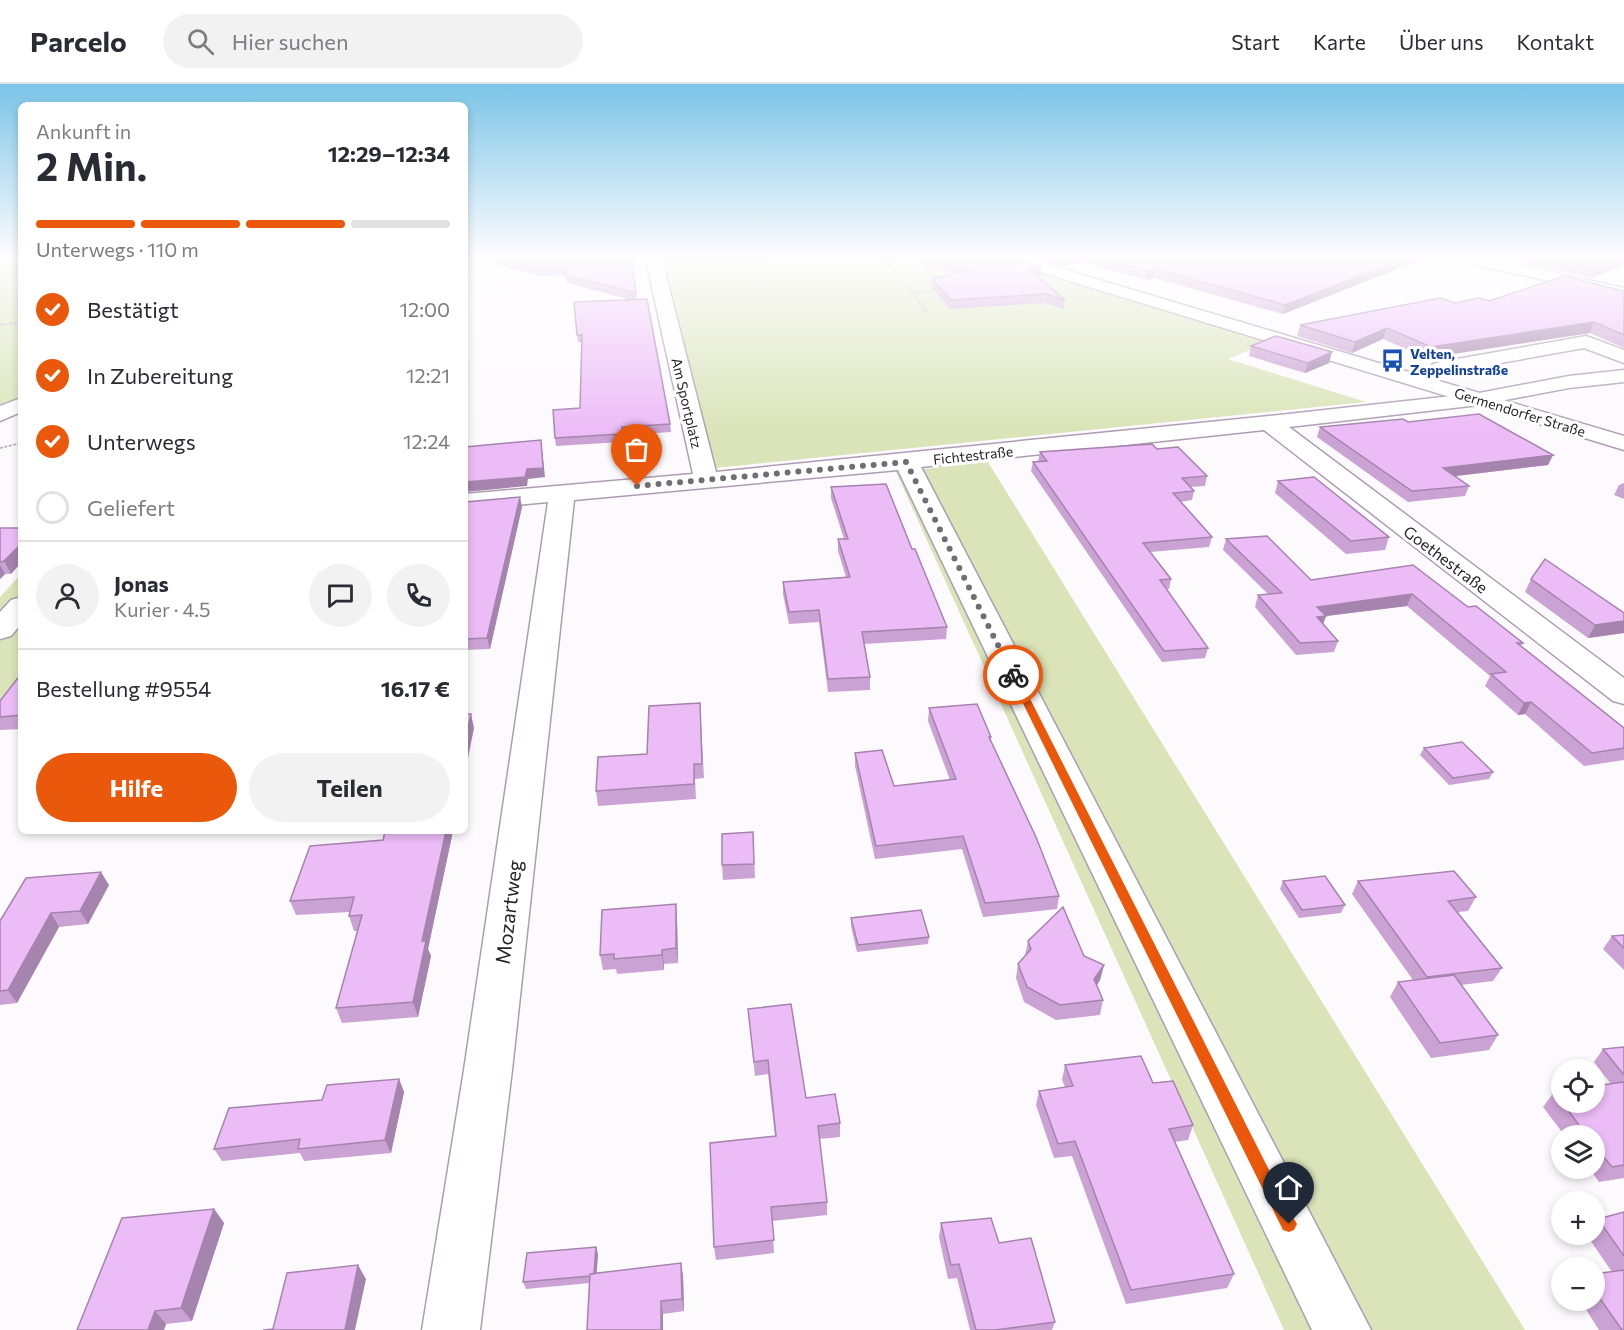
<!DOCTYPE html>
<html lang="de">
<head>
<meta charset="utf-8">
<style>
	:root { --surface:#fff; --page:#f2f2f3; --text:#2b2b33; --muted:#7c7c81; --line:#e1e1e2; --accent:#ea580c }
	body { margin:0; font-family:Commissioner,sans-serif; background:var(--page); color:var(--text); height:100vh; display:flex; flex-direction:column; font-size:22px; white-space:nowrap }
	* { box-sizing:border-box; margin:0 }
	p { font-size:20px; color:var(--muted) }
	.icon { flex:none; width:33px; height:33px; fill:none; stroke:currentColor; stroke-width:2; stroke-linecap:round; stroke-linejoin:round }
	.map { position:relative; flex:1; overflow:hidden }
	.details { position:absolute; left:18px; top:18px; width:450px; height:732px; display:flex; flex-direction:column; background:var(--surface); border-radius:9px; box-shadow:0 3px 9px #0003 }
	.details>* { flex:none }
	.fabs { position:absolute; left:1551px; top:975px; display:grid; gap:12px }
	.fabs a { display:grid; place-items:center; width:54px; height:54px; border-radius:50%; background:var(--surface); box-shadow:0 3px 9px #0003; font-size:30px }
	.pin { position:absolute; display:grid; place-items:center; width:51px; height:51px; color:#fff; margin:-62px -26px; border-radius:50% 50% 50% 0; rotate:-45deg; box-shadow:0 0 6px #0007 }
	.pin .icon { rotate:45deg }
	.courier { position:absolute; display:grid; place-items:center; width:60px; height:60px; margin:-30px; border:4px solid #ea580c; border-radius:50%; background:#fff; color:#222; box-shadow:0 2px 8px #0007 }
	.summary em { font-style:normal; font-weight:700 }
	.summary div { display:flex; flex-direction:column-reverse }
	.summary { display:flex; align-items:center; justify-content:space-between; height:102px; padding:0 18px }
	h1 { font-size:39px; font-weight:700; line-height:45px }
	.bar { display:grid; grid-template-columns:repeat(4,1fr); gap:9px 6px; align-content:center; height:72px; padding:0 18px }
	.bar i { height:8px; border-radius:4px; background:var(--line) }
	.bar .selected { background:var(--accent) }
	.bar p { grid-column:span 4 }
	.line { display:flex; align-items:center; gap:15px; padding:0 18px; border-top:2px solid var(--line) }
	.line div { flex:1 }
	.round { display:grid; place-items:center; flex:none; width:63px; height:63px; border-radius:32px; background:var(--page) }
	ol { padding:0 18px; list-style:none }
	li { display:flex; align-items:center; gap:18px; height:66px }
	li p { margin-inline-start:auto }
	li .icon { padding:6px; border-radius:50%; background:var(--accent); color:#fff; stroke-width:4 }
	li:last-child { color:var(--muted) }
	li i { width:33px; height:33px; border:3px solid var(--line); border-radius:50% }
	.primary-button { display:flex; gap:12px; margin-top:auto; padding:12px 18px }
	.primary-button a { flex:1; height:69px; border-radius:36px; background:var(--accent); color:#fff; font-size:24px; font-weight:700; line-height:69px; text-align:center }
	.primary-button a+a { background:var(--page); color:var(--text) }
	header { display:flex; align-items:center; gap:36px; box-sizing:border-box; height:84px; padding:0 30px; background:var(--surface); border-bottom:2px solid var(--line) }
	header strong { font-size:28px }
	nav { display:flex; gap:33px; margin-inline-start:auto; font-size:21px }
	.search { width:420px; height:54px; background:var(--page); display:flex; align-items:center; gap:15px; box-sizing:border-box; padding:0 21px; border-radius:33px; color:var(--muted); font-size:22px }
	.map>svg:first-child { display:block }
	.green { fill:#dae4b8 }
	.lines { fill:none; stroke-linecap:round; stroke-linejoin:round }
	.minor-casing { stroke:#ad9db1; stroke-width:3 }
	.major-casing { stroke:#ad9db1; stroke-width:3 }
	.path { stroke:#bcb8be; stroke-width:2; stroke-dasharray:3 1.5; stroke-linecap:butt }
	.minor { fill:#fff; fill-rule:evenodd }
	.major { fill:#fff; fill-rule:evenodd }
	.wall { fill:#cba2d4 }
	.shaded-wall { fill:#a584ad }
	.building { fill:#ecbcf7; stroke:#a584ad; stroke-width:1.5 }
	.route { fill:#ea580c }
	.done { stroke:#726d74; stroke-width:6; stroke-dasharray:0 10.8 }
	.labels { text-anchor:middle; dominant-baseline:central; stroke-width:6; stroke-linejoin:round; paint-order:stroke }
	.far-transit-label { font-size:14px; font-weight:bold; fill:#164399; stroke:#fff; text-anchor:start }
	.far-street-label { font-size:14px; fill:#272129; stroke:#fff }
	.street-label { font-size:16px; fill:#272129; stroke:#fff }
	.near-street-label { font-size:20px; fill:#272129; stroke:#fff }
</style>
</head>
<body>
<header>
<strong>Parcelo</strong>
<div class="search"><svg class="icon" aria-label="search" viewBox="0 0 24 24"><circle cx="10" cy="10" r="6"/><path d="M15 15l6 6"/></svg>Hier suchen</div>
<nav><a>Start</a><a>Karte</a><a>Über uns</a><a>Kontakt</a></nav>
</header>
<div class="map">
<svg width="1624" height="1246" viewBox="0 0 1624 1246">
	<rect width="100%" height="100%" fill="#fdfafe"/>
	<!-- green -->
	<path class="green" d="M 0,172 L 21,172 L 21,327 L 0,337 Z
		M 660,172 L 987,172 L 1269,258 L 1228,275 L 1366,318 L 715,384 Z
		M 988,378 L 1525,1246 L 1284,1246 L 896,388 Z
		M 21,490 L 21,594 L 0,620 L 0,513 Z"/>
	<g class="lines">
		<defs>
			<path id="minor" d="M 645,172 L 661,172 L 716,388 L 1269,332 L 1479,309 L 1569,292 L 1624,286 L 1624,298 L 1569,304 L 1479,321 L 1289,343 L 1624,594 L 1624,620 L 1613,617 L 1264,346 L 921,383 L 1371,1246 L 1312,1246 L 898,386 L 574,416 L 512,986 L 480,1246 L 422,1246 L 464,986 L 548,418 L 465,426 L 465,410 L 693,390 Z
				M 1451,172 L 1480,172 L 1624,204 L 1624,214 L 1459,177 Z
				M 1586,252 L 1624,266 L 1624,279 L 1584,264 L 1440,290 L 1433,288 L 1430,284 L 1433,280 L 1440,278 Z
				M 21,314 L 21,328 L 0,337 L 0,322 Z
				M 21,513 L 21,540 L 11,552 L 0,555 L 0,528 L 11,516 Z"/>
			<path id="major" d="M 995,172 L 1019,172 L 1624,352 L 1624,366 L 997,175 Z"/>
		</defs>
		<!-- minor casing -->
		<use href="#minor" class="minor-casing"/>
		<!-- major casing -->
		<use href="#major" class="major-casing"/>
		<!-- path -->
		<path class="path" d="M 883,172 L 927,228
			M 912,209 L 939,207
			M 0,241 L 21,238
			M 0,364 L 21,359"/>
		<!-- minor -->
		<use href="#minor" class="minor"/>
		<!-- major -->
		<use href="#major" class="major"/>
	</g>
	<!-- wall -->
	<path class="wall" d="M 490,172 L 631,172 L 637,216 L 670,340 L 671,348 L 623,351 L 622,358 L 556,362 L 555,354 L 580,324 L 582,258 L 578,258 L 577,251 L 632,216 L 567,199 L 566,193 L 563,193 L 562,191 L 541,192 L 491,179 Z
		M 922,172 L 1041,182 L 1040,190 L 1036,191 L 1065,216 L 1064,225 L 1044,219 L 950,225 L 932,204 L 932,195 L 953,190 L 921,180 Z
		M 1027,172 L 1430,172 L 1283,230 L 1154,194 L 1146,196 L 1081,178 L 1064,183 Z
		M 1494,172 L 1624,172 L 1624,180 L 1592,194 Z
		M 1624,207 L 1624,264 L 1590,249 L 1427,274 L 1383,255 L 1352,269 L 1297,252 L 1300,241 L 1455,219 Z
		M 1251,262 L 1329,279 L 1305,289 L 1249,272 Z
		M 1408,338 L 1553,371 L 1548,381 L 1456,392 L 1469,402 L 1465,412 L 1408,418 L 1317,353 L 1320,343 Z
		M 1157,365 L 1207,392 L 1205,402 L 1190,403 L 1194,407 L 1192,416 L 1180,418 L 1212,453 L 1209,463 L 1150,468 L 1171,495 L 1169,505 L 1167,505 L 1208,564 L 1205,574 L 1162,578 L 1031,387 L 1033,378 L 1039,378 L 1038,377 L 1040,368 Z
		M 1278,397 L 1389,453 L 1385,466 L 1346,470 L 1275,409 Z
		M 1624,399 L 1624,415 L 1614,411 L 1619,401 Z
		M 831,403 L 912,465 L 947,543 L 946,555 L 864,560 L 870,593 L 870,606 L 828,608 L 819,538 L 789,540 L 783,510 L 783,498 L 846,493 L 838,467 L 838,455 L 844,455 L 831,414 Z
		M 465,418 L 522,423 L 490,565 L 465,566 Z
		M 0,444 L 11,490 L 5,490 L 0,495 Z
		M 1226,455 L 1311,496 L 1413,481 L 1468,523 L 1523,559 L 1521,562 L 1624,644 L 1624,676 L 1584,682 L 1525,630 L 1518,631 L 1485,602 L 1490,592 L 1407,522 L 1326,532 L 1323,540 L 1338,557 L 1334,568 L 1296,571 L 1255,523 L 1258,511 L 1268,510 L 1223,466 Z
		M 1531,495 L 1624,529 L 1624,549 L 1588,554 L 1525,508 Z
		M 21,590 L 21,645 L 0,646 L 0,617 Z
		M 700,619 L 704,694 L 695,695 L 696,715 L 598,722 L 596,707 L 647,670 Z
		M 929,624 L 991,653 L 991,658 L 1059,812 L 1057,825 L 983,833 L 962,765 L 875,775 L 855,682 L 855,669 L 894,702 L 950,696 L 928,637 Z
		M 1424,664 L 1493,688 L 1489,695 L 1449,701 L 1420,671 Z
		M 385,747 L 453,747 L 428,865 L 431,872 L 418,933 L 342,939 L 336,924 L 358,847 L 354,847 L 349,832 L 350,828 L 296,831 L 290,817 L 383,756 Z
		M 753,748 L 755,794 L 723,796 L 722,781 Z
		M 1283,797 L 1345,821 L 1341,829 L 1299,834 L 1280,805 Z
		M 1358,797 L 1476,813 L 1468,827 L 1458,828 L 1502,884 L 1493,897 L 1461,901 L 1498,951 L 1489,966 L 1431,974 L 1390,913 L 1398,898 L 1413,896 L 1352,810 Z
		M 109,801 L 88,840 L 59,843 L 17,919 L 0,921 L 0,837 Z
		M 676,820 L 677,835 L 678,879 L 664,880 L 664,886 L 617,890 L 616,885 L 603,886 L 600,871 Z
		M 851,834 L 929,853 L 928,860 L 857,868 L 851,842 Z
		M 1624,851 L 1624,886 L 1603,865 L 1612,852 Z
		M 1028,857 L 1084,872 L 1104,881 L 1100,896 L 1097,901 L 1103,916 L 1100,931 L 1056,936 L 1024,918 L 1016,894 L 1018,880 L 1025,872 Z
		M 748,925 L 806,1014 L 840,1039 L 840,1053 L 819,1055 L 827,1118 L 827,1131 L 772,1137 L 774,1169 L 716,1176 L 714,1163 L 775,1052 L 768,990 L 755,992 Z
		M 1624,963 L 1624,1094 L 1599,1098 L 1589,1084 L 1594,1084 L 1594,1052 L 1565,1052 L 1543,1023 L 1554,1008 L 1611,1000 L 1594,978 L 1603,965 Z
		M 1065,981 L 1153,999 L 1193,1041 L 1188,1056 L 1175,1058 L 1234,1190 L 1227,1204 L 1126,1220 L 1072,1072 L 1054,1074 L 1036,1021 L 1039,1007 L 1065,1003 L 1062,996 Z
		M 399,995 L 404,1008 L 391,1069 L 304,1077 L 300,1069 L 222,1077 L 214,1065 L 322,1016 Z
		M 214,1125 L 224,1139 L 192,1237 L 166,1240 L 164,1246 L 77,1246 Z
		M 1624,1128 L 1624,1246 L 1599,1246 L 1580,1216 L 1594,1216 L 1594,1190 L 1612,1188 L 1586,1150 L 1594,1150 L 1594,1139 L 1598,1135 Z
		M 941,1139 L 999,1159 L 1055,1238 L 1052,1246 L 970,1246 L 957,1194 L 948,1195 L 939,1153 Z
		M 598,1170 L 596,1190 L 681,1179 L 683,1192 L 684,1227 L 663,1230 L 663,1246 L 587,1246 L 590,1199 L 526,1205 L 523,1198 Z"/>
	<!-- shaded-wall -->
	<path class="shaded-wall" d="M 1074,172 L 1082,172 L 1081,178 L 1064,183 L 1065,175 Z
		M 1411,172 L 1430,172 L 1283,230 L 1285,221 Z
		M 1624,173 L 1624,180 L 1592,194 L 1596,185 Z
		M 1041,182 L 1040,190 L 1028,194 L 1029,185 Z
		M 1156,185 L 1154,194 L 1146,196 L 1148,187 Z
		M 1594,238 L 1590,249 L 1427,274 L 1431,263 Z
		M 1387,244 L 1383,255 L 1352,269 L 1355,258 Z
		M 1332,268 L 1329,279 L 1305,289 L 1308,279 Z
		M 541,356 L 545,393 L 528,395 L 527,402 L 465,408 L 465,398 Z
		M 1553,371 L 1548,381 L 1439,394 L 1443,384 Z
		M 520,413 L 522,423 L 490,565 L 487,554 Z
		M 21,460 L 21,479 L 11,490 L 4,477 Z
		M 0,481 L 5,490 L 0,495 Z
		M 1412,510 L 1407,522 L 1326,532 L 1322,543 L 1313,544 L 1317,523 Z
		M 1624,537 L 1624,549 L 1588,554 L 1595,541 Z
		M 1531,618 L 1525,630 L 1518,631 L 1524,619 Z
		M 471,630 L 474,644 L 465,689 L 465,657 Z
		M 446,747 L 453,747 L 428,865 L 431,872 L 418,933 L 413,918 L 422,857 Z
		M 101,788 L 109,801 L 88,840 L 80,827 Z
		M 676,820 L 677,835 L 678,879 L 676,864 Z
		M 51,829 L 59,843 L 17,919 L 8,906 Z
		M 662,866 L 664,880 L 664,886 L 662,871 Z
		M 1104,881 L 1100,896 L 1091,910 L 1094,895 Z
		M 399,995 L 404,1008 L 391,1069 L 385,1056 Z
		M 214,1125 L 224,1139 L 192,1237 L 181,1224 Z
		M 596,1163 L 598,1170 L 596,1199 L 594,1192 Z
		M 681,1179 L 683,1192 L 684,1227 L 682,1215 Z
		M 358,1181 L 366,1195 L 355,1246 L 345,1246 Z
		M 661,1217 L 663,1230 L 663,1246 L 661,1246 Z
		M 155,1227 L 166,1240 L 164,1246 L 148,1246 Z"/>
	<!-- building -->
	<path class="building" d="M 492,172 L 631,172 L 636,209 L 566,191 L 566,185 L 562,186 L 562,183 L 540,184 Z
		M 923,172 L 1008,172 L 1041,182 L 1029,185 L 1065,216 L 1046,210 L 951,216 L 932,195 L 968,186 Z
		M 1056,172 L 1074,172 L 1065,175 Z
		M 1092,172 L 1411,172 L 1285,221 L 1156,185 L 1148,187 Z
		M 1535,172 L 1624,172 L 1624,173 L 1596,185 Z
		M 1564,192 L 1624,207 L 1624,251 L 1594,238 L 1431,263 L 1387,244 L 1355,258 L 1300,241 L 1440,214 L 1455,219 L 1479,214 L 1489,217 Z
		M 647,215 L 670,340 L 622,343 L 621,350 L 555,354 L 553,326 L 580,324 L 582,251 L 577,251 L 574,218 Z
		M 1276,252 L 1332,268 L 1308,279 L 1251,262 Z
		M 1479,330 L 1553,371 L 1443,384 L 1469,402 L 1412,407 L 1320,343 L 1403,335 L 1408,338 Z
		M 541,356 L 543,384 L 527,385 L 525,393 L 465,398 L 465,363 Z
		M 1152,360 L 1157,365 L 1178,363 L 1207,392 L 1182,394 L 1194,407 L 1173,409 L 1212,453 L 1143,459 L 1171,495 L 1160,496 L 1208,564 L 1164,567 L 1033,378 L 1047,377 L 1040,368 Z
		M 1314,393 L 1389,453 L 1351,457 L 1278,397 Z
		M 886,400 L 912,465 L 915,465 L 947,543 L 862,548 L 870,593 L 828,595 L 819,526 L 789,528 L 783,498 L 850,493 L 838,455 L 848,455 L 831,403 Z
		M 520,413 L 487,554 L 465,555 L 465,418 Z
		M 0,444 L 21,444 L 21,460 L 4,477 L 0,478 Z
		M 1267,452 L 1311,496 L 1413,481 L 1468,523 L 1476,522 L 1523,559 L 1517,559 L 1624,644 L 1624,664 L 1592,669 L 1531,618 L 1524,619 L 1491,590 L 1506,588 L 1412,510 L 1317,523 L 1326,532 L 1317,533 L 1338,557 L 1300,559 L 1258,511 L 1282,509 L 1226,455 Z
		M 1545,475 L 1624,529 L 1624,537 L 1595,541 L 1531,495 Z
		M 21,590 L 21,631 L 0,633 L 0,617 Z
		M 700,619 L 702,680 L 694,680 L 694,700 L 596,707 L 598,673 L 647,670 L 649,622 Z
		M 977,620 L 991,653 L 989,653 L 1036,753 L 1059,812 L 985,819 L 963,752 L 876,762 L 855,669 L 882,666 L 894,702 L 956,695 L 929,624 Z
		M 465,630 L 471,630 L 465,657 Z
		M 1462,658 L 1493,688 L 1453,694 L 1424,664 Z
		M 385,747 L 446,747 L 422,857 L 426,857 L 413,918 L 336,924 L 362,831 L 349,832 L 354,813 L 290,817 L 310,762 L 383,756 Z
		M 753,748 L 754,780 L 722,781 L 722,750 Z
		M 1454,787 L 1476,813 L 1448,817 L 1502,884 L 1427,893 L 1358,797 Z
		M 101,788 L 80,827 L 51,829 L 8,906 L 0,907 L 0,837 L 26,794 Z
		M 1325,792 L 1345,821 L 1302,826 L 1283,797 Z
		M 676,820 L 676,864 L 662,866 L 662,871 L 614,875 L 614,870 L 600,871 L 602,826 Z
		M 1063,823 L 1084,872 L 1104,881 L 1094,895 L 1103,916 L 1060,921 L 1027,903 L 1018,880 L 1031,865 L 1028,857 Z
		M 921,826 L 929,853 L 858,861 L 851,834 Z
		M 1624,851 L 1624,864 L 1612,852 Z
		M 1454,891 L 1498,951 L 1440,959 L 1398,898 Z
		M 791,920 L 806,1014 L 835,1010 L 840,1039 L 818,1042 L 827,1118 L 771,1123 L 774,1156 L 714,1163 L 710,1059 L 776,1052 L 768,976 L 754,978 L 748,925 Z
		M 1624,963 L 1624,991 L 1603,965 Z
		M 1141,972 L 1153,999 L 1173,997 L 1193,1041 L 1169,1045 L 1234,1190 L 1131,1206 L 1075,1057 L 1058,1060 L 1039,1007 L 1073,1002 L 1065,981 Z
		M 399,995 L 385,1056 L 298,1065 L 300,1055 L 214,1065 L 229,1024 L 322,1016 L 327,1001 Z
		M 1624,998 L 1624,1081 L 1612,1083 L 1594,1061 L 1594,1052 L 1587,1052 L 1562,1018 L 1594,1018 L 1594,1002 Z
		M 1562,1007 L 1562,1018 L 1554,1008 Z
		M 214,1125 L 181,1224 L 155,1227 L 148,1246 L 77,1246 L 122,1134 Z
		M 1624,1128 L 1624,1172 L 1598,1135 Z
		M 991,1134 L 999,1159 L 1031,1154 L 1055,1238 L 995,1246 L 976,1246 L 959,1180 L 951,1181 L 941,1139 Z
		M 596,1163 L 594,1190 L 590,1190 L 590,1192 L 523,1198 L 527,1169 Z
		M 681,1179 L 682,1215 L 661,1217 L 661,1246 L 587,1246 L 590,1190 Z
		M 358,1181 L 345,1246 L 263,1246 L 273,1245 L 287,1189 Z
		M 1624,1186 L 1624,1246 L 1622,1246 L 1594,1206 L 1594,1190 Z"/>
	<!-- sky -->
	<linearGradient id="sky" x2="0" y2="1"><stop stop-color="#7bc4e7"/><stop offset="0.5" stop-color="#fefdff"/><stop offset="1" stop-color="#fefdff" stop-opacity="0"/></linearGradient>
	<rect width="1624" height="346" fill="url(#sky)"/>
	<!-- route -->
	<path class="route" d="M 1013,588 L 1018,591 L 1294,1135 L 1297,1140 L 1294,1146 L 1289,1148 L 1283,1146 L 1009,591 Z"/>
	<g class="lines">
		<!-- done -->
		<path class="done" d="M 637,402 L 906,378 L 1013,591"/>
	</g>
	<!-- icons -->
	<defs>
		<symbol id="bus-bare" viewBox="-9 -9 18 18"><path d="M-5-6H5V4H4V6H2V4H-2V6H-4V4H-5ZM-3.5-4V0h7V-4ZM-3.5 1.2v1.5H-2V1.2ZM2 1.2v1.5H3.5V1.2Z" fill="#1a4fb4" stroke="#fff" stroke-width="2.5" paint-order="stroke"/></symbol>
	</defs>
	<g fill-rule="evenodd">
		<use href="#bus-bare" x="1376" y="260" width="33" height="33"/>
	</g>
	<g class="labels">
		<!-- far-transit labels -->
		<g class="far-transit-label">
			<text x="1410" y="269">Velten,<tspan x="1410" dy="16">Zeppelinstraße</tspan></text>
		</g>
		<!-- far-street labels -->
		<g class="far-street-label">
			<text transform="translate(687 319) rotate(77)">Am Sportplatz</text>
			<text transform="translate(1520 328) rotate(17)">Germendorfer Straße</text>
			<text transform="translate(973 371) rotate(-6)">Fichtestraße</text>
		</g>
		<!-- street labels -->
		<g class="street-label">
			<text transform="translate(1446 475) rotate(37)">Goethestraße</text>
		</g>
		<!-- near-street labels -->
		<g class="near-street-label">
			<text transform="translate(508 828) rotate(-83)">Mozartweg</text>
		</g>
	</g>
</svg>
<div class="fabs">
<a><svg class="icon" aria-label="locate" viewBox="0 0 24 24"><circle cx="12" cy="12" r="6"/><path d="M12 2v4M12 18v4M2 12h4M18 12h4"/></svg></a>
<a><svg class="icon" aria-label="layers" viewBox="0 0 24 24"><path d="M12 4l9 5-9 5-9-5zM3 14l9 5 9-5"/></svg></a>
<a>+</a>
<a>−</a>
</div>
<div class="pin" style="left:637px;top:402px;background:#ea580c"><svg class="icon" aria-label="bag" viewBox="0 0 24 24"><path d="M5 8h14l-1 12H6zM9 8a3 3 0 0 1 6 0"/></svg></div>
<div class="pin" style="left:1289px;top:1140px;background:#1f2937"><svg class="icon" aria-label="home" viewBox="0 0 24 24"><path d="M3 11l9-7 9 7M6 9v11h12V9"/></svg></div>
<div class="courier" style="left:1013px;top:591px"><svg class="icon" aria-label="bike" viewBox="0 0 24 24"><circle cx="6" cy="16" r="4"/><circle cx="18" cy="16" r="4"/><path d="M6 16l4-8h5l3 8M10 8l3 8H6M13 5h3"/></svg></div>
<section class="details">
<div class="summary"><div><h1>2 Min.</h1><p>Ankunft in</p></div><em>12:29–12:34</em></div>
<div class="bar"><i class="selected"></i><i class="selected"></i><i class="selected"></i><i></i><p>Unterwegs · 110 m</p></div>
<ol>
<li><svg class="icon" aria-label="check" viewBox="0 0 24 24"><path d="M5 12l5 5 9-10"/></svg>Bestätigt<p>12:00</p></li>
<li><svg class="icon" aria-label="check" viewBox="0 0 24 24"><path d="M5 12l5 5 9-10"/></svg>In Zubereitung<p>12:21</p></li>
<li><svg class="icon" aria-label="check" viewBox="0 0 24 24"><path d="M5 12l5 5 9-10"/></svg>Unterwegs<p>12:24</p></li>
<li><i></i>Geliefert</li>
</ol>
<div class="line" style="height:108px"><a class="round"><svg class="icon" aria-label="person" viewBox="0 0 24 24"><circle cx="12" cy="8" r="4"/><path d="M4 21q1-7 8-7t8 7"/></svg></a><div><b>Jonas</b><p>Kurier · 4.5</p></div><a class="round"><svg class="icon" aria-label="chat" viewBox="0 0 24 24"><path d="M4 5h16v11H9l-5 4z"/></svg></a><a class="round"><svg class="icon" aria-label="phone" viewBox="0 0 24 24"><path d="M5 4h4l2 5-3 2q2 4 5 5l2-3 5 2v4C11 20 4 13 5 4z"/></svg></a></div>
<div class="line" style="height:78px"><div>Bestellung #9554</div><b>16.17 €</b></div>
<div class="primary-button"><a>Hilfe</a><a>Teilen</a></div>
</section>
</div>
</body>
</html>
